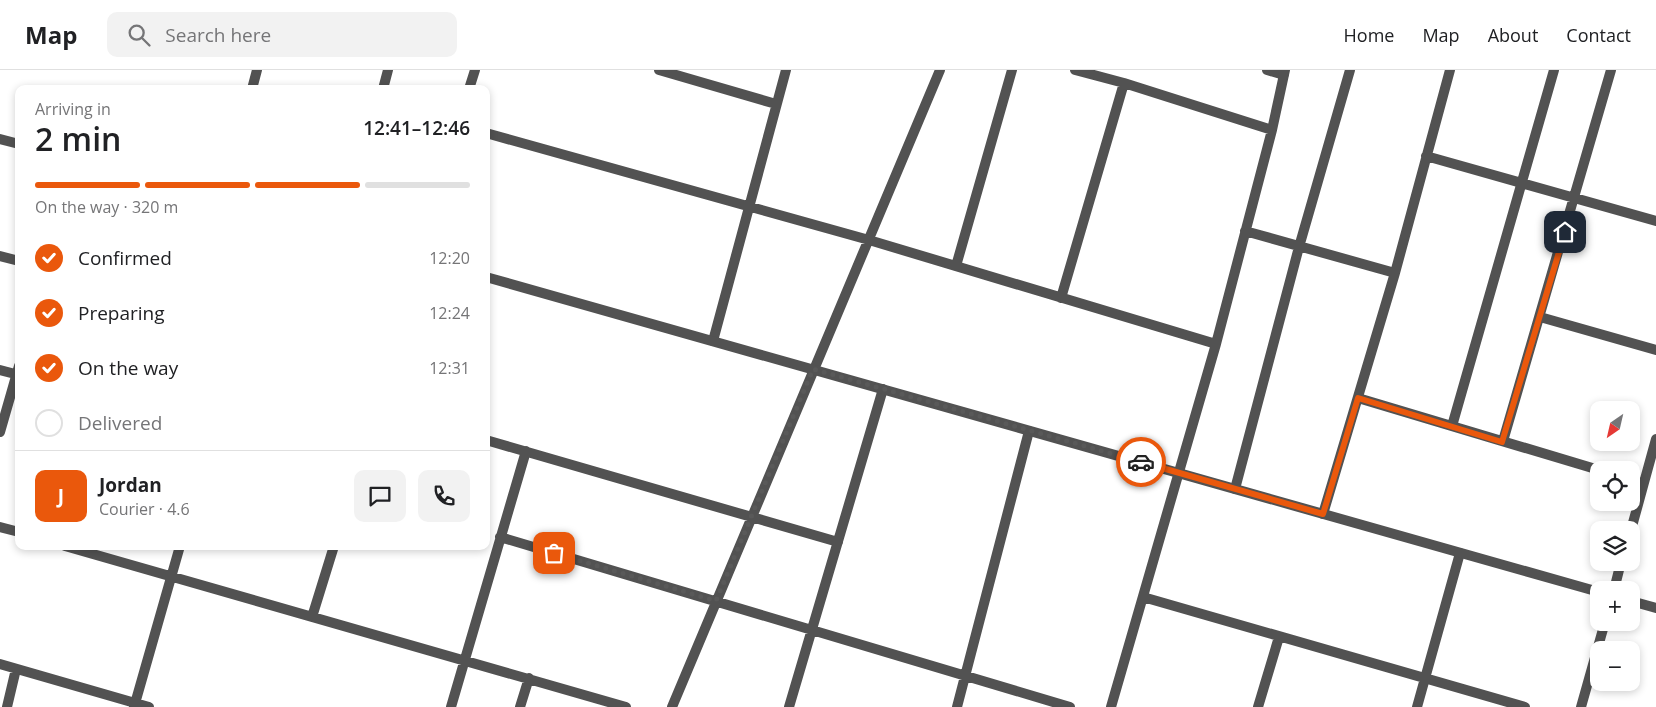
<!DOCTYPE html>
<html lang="en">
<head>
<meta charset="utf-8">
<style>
	:root { --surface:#fff; --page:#f2f2f2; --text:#202124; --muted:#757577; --line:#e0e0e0; --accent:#ea580c }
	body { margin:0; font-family:"Open Sans",sans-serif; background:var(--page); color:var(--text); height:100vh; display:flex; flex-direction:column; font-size:19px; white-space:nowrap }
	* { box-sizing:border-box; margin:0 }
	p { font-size:16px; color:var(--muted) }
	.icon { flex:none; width:28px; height:28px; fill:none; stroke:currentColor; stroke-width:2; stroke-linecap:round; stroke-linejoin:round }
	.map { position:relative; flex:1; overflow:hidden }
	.side { position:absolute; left:15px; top:15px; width:475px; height:465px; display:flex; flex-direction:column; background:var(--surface); border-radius:10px; box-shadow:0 2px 8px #0003 }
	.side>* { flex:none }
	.needle { width:32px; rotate:214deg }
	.buttons { position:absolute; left:1590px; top:331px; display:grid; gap:10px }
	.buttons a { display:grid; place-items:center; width:50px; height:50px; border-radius:10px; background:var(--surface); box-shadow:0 2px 8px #0003; font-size:25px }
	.pin { position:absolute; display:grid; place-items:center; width:42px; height:42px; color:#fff; margin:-21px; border-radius:10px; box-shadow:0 2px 8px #0006 }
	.courier { position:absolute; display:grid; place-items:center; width:50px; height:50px; margin:-25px; border:4px solid #ea580c; border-radius:50%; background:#fff; color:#222; box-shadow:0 1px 6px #0007 }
	.overview em { font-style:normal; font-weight:600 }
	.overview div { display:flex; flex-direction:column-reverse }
	.overview { display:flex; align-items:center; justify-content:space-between; height:85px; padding:0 20px }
	h1 { font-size:32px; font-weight:600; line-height:38px }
	.bar { display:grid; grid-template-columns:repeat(4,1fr); gap:8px 5px; align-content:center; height:60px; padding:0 20px }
	.bar i { height:6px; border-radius:4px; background:var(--line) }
	.bar .selected { background:var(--accent) }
	.bar p { grid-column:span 4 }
	.line { display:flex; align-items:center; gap:12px; padding:0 20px; border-top:1px solid var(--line) }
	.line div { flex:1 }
	.round { display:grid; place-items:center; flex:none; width:52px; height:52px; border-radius:10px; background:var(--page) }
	ol { padding:0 20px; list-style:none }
	li { display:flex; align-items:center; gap:15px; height:55px }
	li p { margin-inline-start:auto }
	li .icon { padding:5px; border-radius:50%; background:var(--accent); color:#fff; stroke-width:4 }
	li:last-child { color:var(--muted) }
	li i { width:28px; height:28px; border:2px solid var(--line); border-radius:50% }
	header { display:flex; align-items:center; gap:30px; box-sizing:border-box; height:70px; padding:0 25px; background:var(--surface); border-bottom:1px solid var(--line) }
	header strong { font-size:24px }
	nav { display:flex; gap:28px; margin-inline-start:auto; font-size:18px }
	.search { width:350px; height:45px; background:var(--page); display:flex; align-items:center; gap:12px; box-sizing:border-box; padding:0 18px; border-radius:10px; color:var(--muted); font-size:19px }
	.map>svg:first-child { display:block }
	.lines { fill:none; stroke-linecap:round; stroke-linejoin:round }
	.minor { stroke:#525252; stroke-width:10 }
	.tertiary { stroke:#525252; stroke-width:10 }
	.done { stroke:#595959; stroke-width:5; stroke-dasharray:0 9 }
	.route { stroke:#ea580c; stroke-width:6 }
</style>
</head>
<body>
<header>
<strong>Map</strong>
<div class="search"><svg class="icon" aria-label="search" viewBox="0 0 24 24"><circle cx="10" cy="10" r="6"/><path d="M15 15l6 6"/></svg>Search here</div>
<nav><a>Home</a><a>Map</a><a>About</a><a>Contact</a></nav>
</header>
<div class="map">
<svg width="1656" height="637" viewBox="0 0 1656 637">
	<rect width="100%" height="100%" fill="#fff"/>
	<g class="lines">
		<!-- minor -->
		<path class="minor" d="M 659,0 L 776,34
			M 1075,0 L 1124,13 L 1272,60
			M 1267,0 L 1284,5
			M 252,19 L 257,0
			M 383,19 L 388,0
			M 469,19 L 475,0
			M 486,63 L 869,170 L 1216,274
			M 1426,86 L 1656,151
			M 1245,161 L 1395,203
			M 0,186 L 19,191
			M 956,196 L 1012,0
			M 1061,228 L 1124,13
			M 1540,247 L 1656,280
			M 713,271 L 786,0
			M 0,300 L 19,305
			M 1358,328 L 1599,400
			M 1452,356 L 1554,0
			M 0,362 L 19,296
			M 486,370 L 838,472
			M 1503,371 L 1611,0
			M 1631,410 L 1643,414
			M 1235,419 L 1299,177 L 1350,0
			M 1323,444 L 1395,203 L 1450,0
			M 0,457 L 19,462
			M 1631,460 L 1656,369
			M 500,467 L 1070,637
			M 65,476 L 626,637
			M 1614,520 L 1621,492
			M 1143,527 L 1525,637
			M 312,547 L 334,476
			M 0,594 L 149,637
			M 7,637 L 16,599
			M 134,637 L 180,476
			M 451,637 L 526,381
			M 520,637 L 529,608
			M 672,637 L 940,0
			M 789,637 L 883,319
			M 957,637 L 1029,361
			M 1111,637 L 1216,274 L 1272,60 L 1285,0
			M 1258,637 L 1279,567
			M 1417,637 L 1460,483
			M 1581,637 L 1605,552"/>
		<!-- tertiary -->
		<path class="tertiary" d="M 0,69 L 19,74
			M 486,207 L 1599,522
			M 1631,531 L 1656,538"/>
	</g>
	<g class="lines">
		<!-- done -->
		<path class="done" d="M 554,483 L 716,531 L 813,299 L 1141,392"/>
		<!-- route -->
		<path class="route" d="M 1141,392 L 1323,444 L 1358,328 L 1502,372 L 1565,162"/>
	</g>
</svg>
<div class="buttons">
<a><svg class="needle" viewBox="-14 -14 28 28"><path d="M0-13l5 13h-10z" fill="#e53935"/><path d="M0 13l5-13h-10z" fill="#757577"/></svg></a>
<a><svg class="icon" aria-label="locate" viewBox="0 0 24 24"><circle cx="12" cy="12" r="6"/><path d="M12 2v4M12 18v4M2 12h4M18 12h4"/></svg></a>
<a><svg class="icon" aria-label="layers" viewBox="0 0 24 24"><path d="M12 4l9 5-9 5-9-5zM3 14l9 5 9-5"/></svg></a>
<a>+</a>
<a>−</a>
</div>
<div class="pin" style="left:554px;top:483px;background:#ea580c"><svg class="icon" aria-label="bag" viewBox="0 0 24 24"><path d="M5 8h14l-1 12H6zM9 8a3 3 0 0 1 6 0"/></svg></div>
<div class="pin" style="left:1565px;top:162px;background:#1f2937"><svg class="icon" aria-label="home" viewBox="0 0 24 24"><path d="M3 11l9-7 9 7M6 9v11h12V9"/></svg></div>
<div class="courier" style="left:1141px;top:392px"><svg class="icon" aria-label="car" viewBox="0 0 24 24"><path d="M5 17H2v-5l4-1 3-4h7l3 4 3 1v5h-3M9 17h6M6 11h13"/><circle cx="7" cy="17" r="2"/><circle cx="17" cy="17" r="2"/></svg></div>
<section class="side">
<div class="overview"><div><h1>2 min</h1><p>Arriving in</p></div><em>12:41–12:46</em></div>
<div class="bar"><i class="selected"></i><i class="selected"></i><i class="selected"></i><i></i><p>On the way · 320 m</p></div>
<ol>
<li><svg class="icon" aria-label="check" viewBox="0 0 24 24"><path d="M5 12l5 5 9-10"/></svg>Confirmed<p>12:20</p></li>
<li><svg class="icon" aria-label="check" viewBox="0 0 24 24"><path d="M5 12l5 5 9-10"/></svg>Preparing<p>12:24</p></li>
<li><svg class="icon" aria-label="check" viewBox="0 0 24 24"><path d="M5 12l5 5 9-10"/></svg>On the way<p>12:31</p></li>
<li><i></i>Delivered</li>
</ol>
<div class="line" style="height:90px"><b class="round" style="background:var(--accent);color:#fff">J</b><div><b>Jordan</b><p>Courier · 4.6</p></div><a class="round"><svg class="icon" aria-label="chat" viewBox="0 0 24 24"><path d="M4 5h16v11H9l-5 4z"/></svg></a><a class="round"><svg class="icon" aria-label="phone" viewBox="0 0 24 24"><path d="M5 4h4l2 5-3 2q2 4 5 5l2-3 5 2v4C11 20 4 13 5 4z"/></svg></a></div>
</section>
</div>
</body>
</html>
